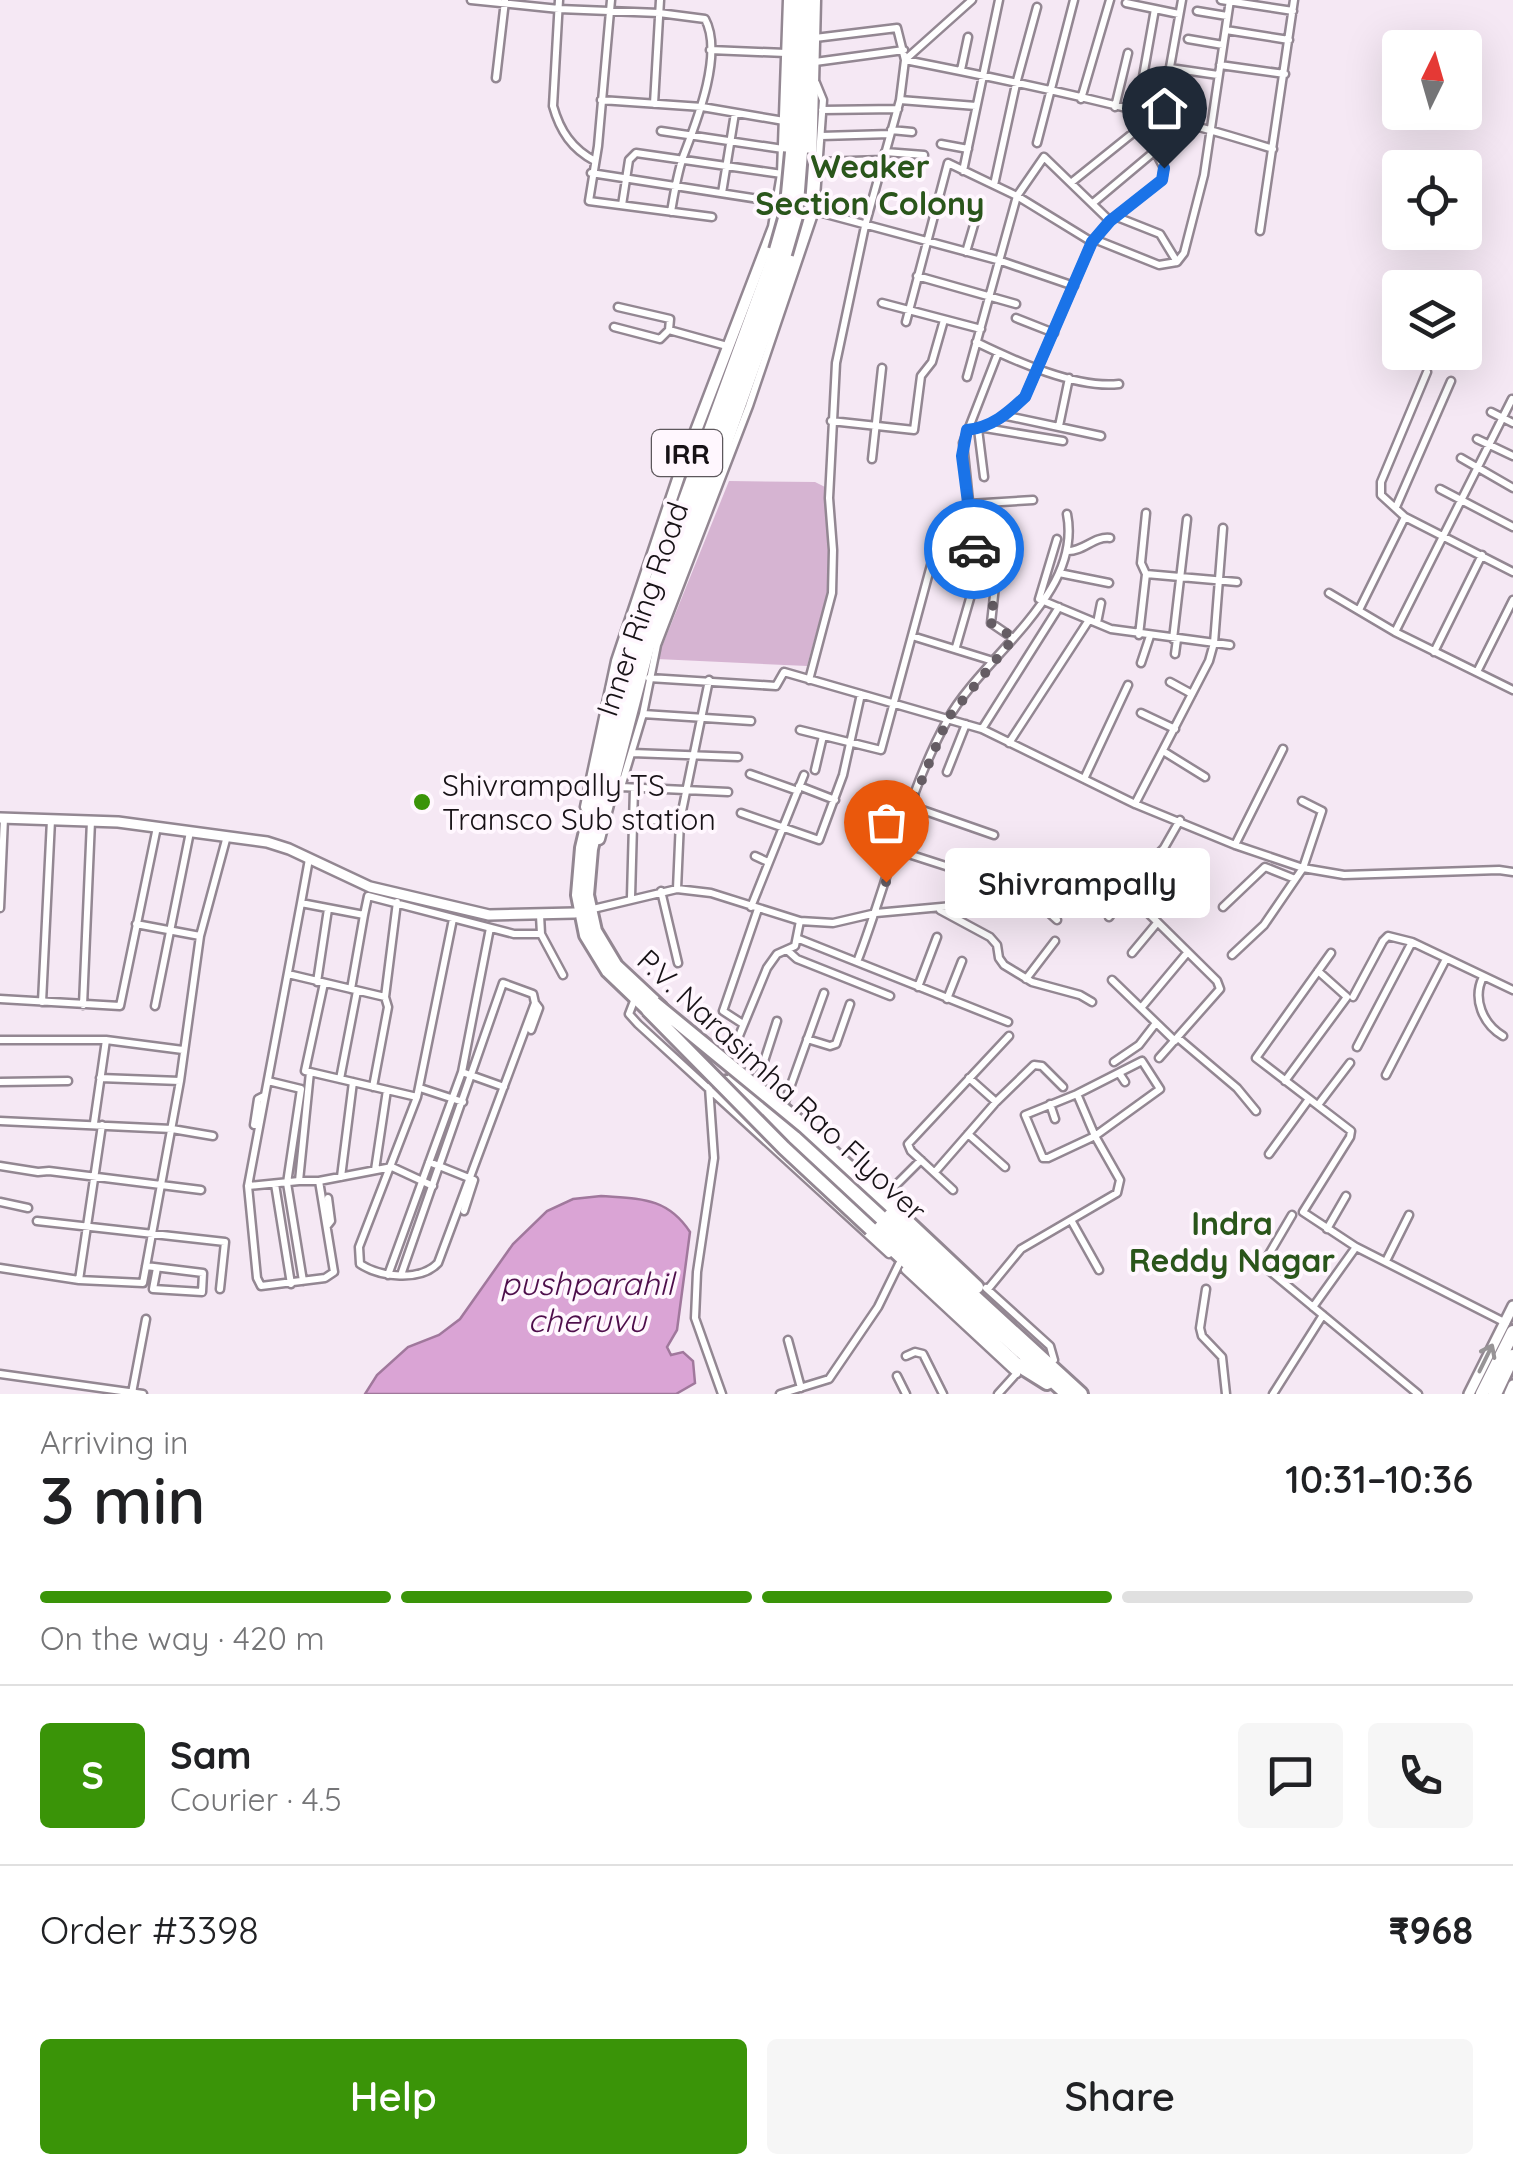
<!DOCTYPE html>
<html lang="en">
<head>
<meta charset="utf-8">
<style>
	:root { --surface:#fff; --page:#f6f6f6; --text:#202124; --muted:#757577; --line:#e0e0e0; --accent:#3a9408 }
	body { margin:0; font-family:Quicksand,sans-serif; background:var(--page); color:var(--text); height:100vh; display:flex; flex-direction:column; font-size:38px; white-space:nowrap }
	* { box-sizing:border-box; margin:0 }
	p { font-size:32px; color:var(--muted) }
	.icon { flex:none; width:55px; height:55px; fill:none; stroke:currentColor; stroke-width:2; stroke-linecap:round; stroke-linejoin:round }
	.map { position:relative; height:1394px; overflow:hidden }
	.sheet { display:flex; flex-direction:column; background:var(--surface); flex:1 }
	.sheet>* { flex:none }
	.needle { width:65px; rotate:5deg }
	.tools { position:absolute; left:1382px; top:30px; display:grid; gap:20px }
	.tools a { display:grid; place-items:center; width:100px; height:100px; border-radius:10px; background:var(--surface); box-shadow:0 10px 40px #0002; font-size:50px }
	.pin { position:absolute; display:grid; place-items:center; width:85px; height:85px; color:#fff; margin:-102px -42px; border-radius:50% 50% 50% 0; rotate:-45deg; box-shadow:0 0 10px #0007 }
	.pin .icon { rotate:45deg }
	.courier { position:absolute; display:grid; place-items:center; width:100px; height:100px; margin:-50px; border:8px solid #1a73e8; border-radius:50%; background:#fff; color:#222; box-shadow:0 2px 12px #0007 }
	.bubble { position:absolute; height:70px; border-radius:10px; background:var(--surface); box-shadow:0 10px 40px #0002; font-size:32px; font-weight:600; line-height:70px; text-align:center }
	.headline em { font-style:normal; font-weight:600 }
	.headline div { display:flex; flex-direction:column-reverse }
	.headline { display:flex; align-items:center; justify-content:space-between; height:170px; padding:0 40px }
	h1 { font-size:65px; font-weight:600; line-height:75px }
	.bar { display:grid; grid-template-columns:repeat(4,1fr); gap:15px 10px; align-content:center; height:120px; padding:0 40px }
	.bar i { height:12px; border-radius:8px; background:var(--line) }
	.bar .selected { background:var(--accent) }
	.bar p { grid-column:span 4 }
	.line { display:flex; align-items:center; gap:25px; padding:0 40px; border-top:2px solid var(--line) }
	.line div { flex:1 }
	.round { display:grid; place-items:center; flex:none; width:105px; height:105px; border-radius:10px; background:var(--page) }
	.action { display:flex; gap:20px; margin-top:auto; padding:20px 40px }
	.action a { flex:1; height:115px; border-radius:10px; background:var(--accent); color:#fff; font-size:40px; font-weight:600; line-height:115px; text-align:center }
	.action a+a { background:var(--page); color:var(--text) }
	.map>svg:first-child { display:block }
	.green { fill:#d6b4d2 }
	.water { fill:#daa4d5; stroke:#a0789c; stroke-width:2.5 }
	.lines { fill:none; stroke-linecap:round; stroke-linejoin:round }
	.street-casing { stroke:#938792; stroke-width:11 }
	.secondary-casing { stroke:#938792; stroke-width:14 }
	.primary-casing { stroke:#938792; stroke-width:15 }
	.highway-casing { stroke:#938792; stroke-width:18 }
	.street { stroke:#fff; stroke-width:6 }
	.secondary { stroke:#fff; stroke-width:9 }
	.primary { stroke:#fff; stroke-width:10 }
	.highway { stroke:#fff; stroke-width:12 }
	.highway-bridge-casing { stroke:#938792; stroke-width:18; stroke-linecap:butt }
	.highway-bridge { stroke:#fff; stroke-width:12 }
	.oneway { stroke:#979496 }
	.done { stroke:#655d64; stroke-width:10; stroke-dasharray:0 18 }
	.route { stroke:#1a73e8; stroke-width:12 }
	.poi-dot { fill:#3a9408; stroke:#fff7fe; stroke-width:4 }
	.labels { text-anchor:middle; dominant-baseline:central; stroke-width:8; stroke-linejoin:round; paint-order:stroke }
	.shield { fill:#fff7fe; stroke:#5d575c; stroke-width:2.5 }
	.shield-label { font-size:28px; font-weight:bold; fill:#171216 }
	.street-label { font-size:30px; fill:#171216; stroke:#fff7fe }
	.poi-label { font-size:30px; fill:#171216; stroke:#fff7fe; text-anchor:start }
	.neighbourhood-label { font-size:32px; font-weight:bold; fill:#2a551b; stroke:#fff7fe }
	.water-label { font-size:32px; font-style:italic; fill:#4e0e4b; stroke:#fff7fe }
</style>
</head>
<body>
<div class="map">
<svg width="1513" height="1394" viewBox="0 0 1513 1394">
	<rect width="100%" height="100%" fill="#f5e8f4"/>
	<!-- green -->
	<path class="green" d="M 729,481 L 815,482 L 829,489 L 832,576 L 807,666 L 657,659 Z"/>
	<!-- water -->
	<path class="water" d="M 601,1196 C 640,1199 667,1197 690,1232 L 677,1330 L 667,1347 L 671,1355 L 683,1352 L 693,1361 L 695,1383 L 676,1394 L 365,1394 L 377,1375 L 408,1347 L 439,1335 L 460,1319 L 513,1244 L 547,1211 L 573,1199 Z"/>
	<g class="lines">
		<defs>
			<path id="street" d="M 471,0 L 559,9 L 659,13 L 705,19 C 724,54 696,123 683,157 C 677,175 674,194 671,212
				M 559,0 L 553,106 C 560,131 572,149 595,161
				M 611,0 L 598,146 L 589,201 L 712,217
				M 1221,0 L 1293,11
				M 1126,3 L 1155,9
				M 1197,11 L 1227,16
				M 1226,30 L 1289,40
				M 1188,39 L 1223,45
				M 710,50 L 786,53
				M 906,59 L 972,0
				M 905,60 C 1028,84 1153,111 1273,149
				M 815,62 L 904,50
				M 1220,65 L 1285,74
				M 1170,68 L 1218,75
				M 961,70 L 968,37
				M 496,78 L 505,1
				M 1081,99 L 1110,0
				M 601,100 L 702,107 L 784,121
				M 900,100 L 976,106
				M 654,104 L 660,0
				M 1115,107 L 1128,53
				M 822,110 L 898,109
				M 891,130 L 912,132
				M 661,131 L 783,149
				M 821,136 L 890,134
				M 1037,143 L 1074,0
				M 941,144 L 968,149
				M 885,152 L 924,155
				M 819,162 L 883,160
				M 963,171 L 999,0
				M 591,173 L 778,202
				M 1072,182 L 1133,133 L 1155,9 L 1179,14
				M 994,185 L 1016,84 L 1037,7
				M 722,193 L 735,113
				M 1093,203 L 1155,151 L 1182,0
				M 622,205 L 629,160 L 636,153 L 782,174
				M 815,211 L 1001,261 L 1074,286
				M 1117,217 L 1160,234 L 1177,262
				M 1260,231 L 1294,0
				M 1094,239 L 1159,265 L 1177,262 L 1184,253 L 1204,175 L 1230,0
				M 966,252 L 976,218
				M 917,276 L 1016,304
				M 882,303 L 981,329
				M 1016,318 L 1054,333
				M 906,322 L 948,163 L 1017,196 L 1092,242
				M 614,327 L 660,339 L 669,330 L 670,319 L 618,307
				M 669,330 L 727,346
				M 976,342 C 1015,361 1077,389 1119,384
				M 998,353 L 963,443 L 974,550 L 976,555 L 997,568 L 991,623 L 1013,638
				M 1427,372 L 1381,482 L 1381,495 L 1405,517 L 1513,572
				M 967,377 L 1017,196 L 1044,157 L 1110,221
				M 1491,412 L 1513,423
				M 1007,416 L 1101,436
				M 831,421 L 914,430 L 921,376 L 932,362 L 944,320
				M 1059,426 L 1069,378
				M 985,428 L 1063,441
				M 978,429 L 984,477
				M 967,430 C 992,428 1007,414 1025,397 L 1092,242 L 1110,221 L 1162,180 L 1164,168 L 1155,151
				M 1477,439 L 1513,456
				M 1461,458 L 1513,488
				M 872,459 L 882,368
				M 1440,489 L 1513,527
				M 969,504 L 1033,500
				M 1396,507 L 1451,381
				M 1146,513 L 1141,563 L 1146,574 L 1237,582
				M 1057,539 L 1039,599 L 1111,629 L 1230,645
				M 1067,551 C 1083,552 1094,536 1110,538
				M 1059,573 L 1109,583
				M 1329,593 L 1395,632 L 1513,690
				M 1359,610 L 1405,517
				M 1097,623 L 1101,603
				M 1395,632 L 1512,399
				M 1139,635 L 1146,574
				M 912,636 L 993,661
				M 1173,639 L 1187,519
				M 956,647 L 973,588
				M 1434,652 L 1482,555
				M 1175,654 L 1177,639
				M 1141,663 L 1150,636
				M 1477,672 L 1513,600
				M 649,678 L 776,686 L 784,672 L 982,729 L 1135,804 L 1235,845 L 1303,868 L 1344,875 L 1499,870 L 1513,872
				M 809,680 L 832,593 L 833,550 L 829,498 L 836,363 L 865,226 L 900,100 L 905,60 L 897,28 L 815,38
				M 1170,682 L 1192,694
				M 1141,713 L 1175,729
				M 643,714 L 751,721
				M 982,729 L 1059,607
				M 800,730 L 881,750 L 934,554
				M 1009,743 L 1089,620
				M 1163,751 L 1205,777
				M 632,753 L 738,757
				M 815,770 L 823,736
				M 947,772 L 966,724
				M 750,774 L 798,791
				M 1084,779 L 1128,685
				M 799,786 L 835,800
				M 621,787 L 728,792
				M 614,791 L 621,787 L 643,714 L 657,645 L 749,406 L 815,211 L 823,100 L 816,83
				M 1135,804 L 1209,661 L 1214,643 L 1223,528
				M 911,806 L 994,835
				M 741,813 L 819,840 L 843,775 L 861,694
				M 632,820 L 680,821
				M 1235,845 L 1283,749
				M 896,850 L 955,869
				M 755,856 L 768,862
				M 1022,888 L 1057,920
				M 677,889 L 680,821 L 709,680
				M 661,891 L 678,963
				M 631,897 L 634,788
				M 1070,902 L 1095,866
				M 301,903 L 309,859
				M 751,907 L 804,775
				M 1223,907 L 1265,867 L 1295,879
				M 0,908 L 4,818
				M 593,909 L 677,889 L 711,893 L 800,921 L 833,923 L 876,913 L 1007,901 L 1049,860 L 1120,870 L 1136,879
				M 940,910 L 990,937 L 997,945 L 999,958 L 1004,965 L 1032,982 L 1080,995 L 1092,1002
				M 540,915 L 541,934 L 563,975
				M 1109,917 L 1127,892
				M 136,924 L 200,936
				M 799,939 L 1008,1022
				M 787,950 L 797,959 L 890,996
				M 1132,953 L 1157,923
				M 1331,953 L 1256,1058 L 1351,1131 L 1350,1137 L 1303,1212 L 1356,1247 L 1506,1323
				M 1232,955 L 1264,925 L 1303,868 L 1322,811 L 1302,801
				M 857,962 C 887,885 908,790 948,719 C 983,656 1083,594 1067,514
				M 288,974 L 385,997
				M 1483,977 C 1472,999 1483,1024 1503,1036
				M 1026,979 L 1055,941
				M 1112,980 L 1175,1041
				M 317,982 L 328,909
				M 918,987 L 937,937
				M 351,989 L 364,915
				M 1353,997 L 1383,941 L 1388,936 L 1412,942 L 1513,990
				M 0,999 L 120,1006 L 157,827
				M 947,999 L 962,961
				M 634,1001 L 629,1014 L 638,1024 L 889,1254
				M 42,1002 L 51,820
				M 83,1005 L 91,821
				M 155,1006 L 190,832
				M 1141,1008 L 1187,953
				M 743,1024 L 723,1011 L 758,909
				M 531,1030 L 539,1008 L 536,1004
				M 1178,1038 L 1237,1088 L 1256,1111
				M 807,1039 L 830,1046 L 836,1044 L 850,1004
				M 0,1040 L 106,1040
				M 1357,1047 L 1412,942
				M 1159,1058 L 1220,989 L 1217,981 L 1127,892 L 1128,885 L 1164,848 L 1180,820
				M 1114,1062 L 1139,1045 L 1156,1023
				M 727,1065 L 767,968 L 777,954 L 795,946 L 800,921
				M 310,1072 L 305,1071 L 324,983
				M 462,1072 L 504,1087
				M 1119,1073 L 1125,1082
				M 1386,1075 L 1446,959
				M 100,1078 L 180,1081
				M 969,1078 L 996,1102
				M 340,1079 L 357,991
				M 268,1081 L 301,1089
				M 1285,1081 L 1347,997 L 1318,971
				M 0,1082 L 68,1081
				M 756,1086 L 777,1021
				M 373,1087 L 388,1007 L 385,997 L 397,902
				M 709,1087 L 714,1158 L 697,1272 L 695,1318 L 722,1394
				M 420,1088 L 463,1102
				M 301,1089 L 287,1183 L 303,1281
				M 1050,1104 L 1055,1119
				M 1318,1105 L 1350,1063
				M 782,1110 L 824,993
				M 0,1121 L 172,1129 L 213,1136
				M 94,1123 L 106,1040 L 183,1050
				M 254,1125 L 258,1099 L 264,1096
				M 968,1134 L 1005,1167
				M 1269,1154 L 1309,1099
				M 429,1162 L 474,1180 L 464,1211
				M 0,1166 L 38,1172 L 49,1171 L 201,1190
				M 375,1170 L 387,1090
				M 935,1172 L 996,1102 L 1034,1065 L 1042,1066 L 1063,1087
				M 341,1177 L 353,1082
				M 319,1181 L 299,1181 L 310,1072 L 417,1097
				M 275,1184 L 291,1284
				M 248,1186 L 299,1181
				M 433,1186 L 392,1167 L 319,1181 L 334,1272 L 325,1278 L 261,1286 L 257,1278 L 248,1186 L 301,903 L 364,915 L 368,896 L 514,934 L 541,934
				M 953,1190 L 911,1151 L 908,1144 L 1009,1036
				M 883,1198 L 921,1160
				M 0,1202 L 28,1208
				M 1292,1215 L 1265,1261 L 1265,1267 L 1418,1394
				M 1071,1220 L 1099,1270
				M 37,1221 L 225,1242 L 220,1289
				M 327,1226 L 331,1221 L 328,1198
				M 1327,1229 L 1346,1196
				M 1386,1261 L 1409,1215
				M 146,1266 L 203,1273 L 202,1292 L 153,1289 L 157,1268
				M 0,1268 L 79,1280 L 143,1283 L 180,1081 L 200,936 L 227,836
				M 905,1270 L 1017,1374
				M 388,1275 L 462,1072 L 490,928
				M 401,1275 L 503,983 L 533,994 L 535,1003 L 438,1263 C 420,1282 380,1277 360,1264 L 359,1247 L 417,1097 L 453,919
				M 79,1280 L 102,1125
				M 986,1288 L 1050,1346 L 1054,1360
				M 988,1289 L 1021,1249 L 1117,1193 L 1120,1180 L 1095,1136 L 1160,1089 L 1142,1061 L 1077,1094 L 1095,1136 L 1048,1158 L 1043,1158 L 1025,1115 L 1077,1094
				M 1206,1289 L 1200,1328 L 1202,1336 L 1222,1357 L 1226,1394
				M 1313,1307 L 1356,1247
				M 788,1340 L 801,1388
				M 906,1356 L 915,1352 L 923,1354 L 943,1394
				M 0,1374 L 143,1394
				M 897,1376 L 906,1394
				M 132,1393 L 146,1319
				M 780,1394 L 829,1379 L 878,1307 L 899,1264
				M 998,1394 L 1017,1373
				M 1273,1394 L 1323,1315"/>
			<path id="secondary" d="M 0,818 L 118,822 L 267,842 L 289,849 L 370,887 L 489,915 L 575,913
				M 1469,1394 L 1513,1306
				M 1509,1394 L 1513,1385"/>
			<path id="primary" d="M 586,807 L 617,661 L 681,470 L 774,227 L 783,174 L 789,0
				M 599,839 L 650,643 L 715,476 L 810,210 L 815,0"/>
			<path id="highway" d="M 792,152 L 796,0
				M 801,152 L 806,0
				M 661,1008 L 616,966 L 595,931 L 587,895 L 591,849 L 636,662 L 785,254
				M 653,1014 L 608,971 L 586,935 L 578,895 L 582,848 L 627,659 L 776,250
				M 734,1076 L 1081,1394
				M 727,1082 L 1067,1394
				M 891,1206 L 977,1287
				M 871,1229 L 1015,1363 L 1047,1383
				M 1482,1394 L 1513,1332
				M 1495,1394 L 1513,1356"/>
		</defs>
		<!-- street casing -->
		<use href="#street" class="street-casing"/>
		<!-- secondary casing -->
		<use href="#secondary" class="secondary-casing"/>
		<!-- primary casing -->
		<use href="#primary" class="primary-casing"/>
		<!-- highway casing -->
		<use href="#highway" class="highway-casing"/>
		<!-- street -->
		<use href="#street" class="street"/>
		<!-- secondary -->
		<use href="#secondary" class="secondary"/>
		<!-- primary -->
		<use href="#primary" class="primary"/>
		<!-- highway -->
		<use href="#highway" class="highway"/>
		<defs>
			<path id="highway-bridge" d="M 776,250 L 786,215 L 792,152
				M 785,254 L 796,216 L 801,152
				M 654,1003 L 804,1126 L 891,1206
				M 648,1010 L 784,1148 L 871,1229"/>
		</defs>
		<!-- highway-bridge casing -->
		<use href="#highway-bridge" class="highway-bridge-casing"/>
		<!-- highway-bridge -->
		<use href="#highway-bridge" class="highway-bridge"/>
	</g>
	<!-- one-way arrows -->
	<defs><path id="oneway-shaft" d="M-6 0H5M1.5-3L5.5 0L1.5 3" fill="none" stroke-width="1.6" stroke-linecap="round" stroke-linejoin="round" transform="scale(2.5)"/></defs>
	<use class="oneway" href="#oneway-shaft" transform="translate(1486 1358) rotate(-64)"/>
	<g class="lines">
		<!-- done -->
		<path class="done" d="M 886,882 L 911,806 L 948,718 L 1014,638 L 991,623 L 997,568 L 976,555 L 974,549"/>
		<!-- route -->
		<path class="route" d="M 974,549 L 962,456 L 967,430 C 992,427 1007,414 1025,397 L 1092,242 L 1110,221 L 1162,180 L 1164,168"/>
	</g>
	<!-- markers -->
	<circle class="poi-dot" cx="422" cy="802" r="10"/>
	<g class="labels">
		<!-- shield labels -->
		<rect class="shield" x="652" y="430" width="70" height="46" rx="8"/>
		<g class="shield-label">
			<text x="687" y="453">IRR</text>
		</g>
		<!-- street labels -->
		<g class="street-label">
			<text transform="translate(642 609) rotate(-71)">Inner Ring Road</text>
			<text transform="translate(782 1085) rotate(43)">P.V. Narasimha Rao Flyover</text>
		</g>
		<!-- poi labels -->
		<g class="poi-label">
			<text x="442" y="785">Shivrampally TS<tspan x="442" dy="34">Transco Sub station</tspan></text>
		</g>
		<!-- neighbourhood labels -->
		<g class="neighbourhood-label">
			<text x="870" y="166">Weaker<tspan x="870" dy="37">Section Colony</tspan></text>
			<text x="1232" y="1223">Indra<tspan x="1232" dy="37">Reddy Nagar</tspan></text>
		</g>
		<!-- water labels -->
		<g class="water-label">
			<text x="587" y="1283">pushparahil<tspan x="587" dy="37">cheruvu</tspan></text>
		</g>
	</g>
</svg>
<div class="tools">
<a><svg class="needle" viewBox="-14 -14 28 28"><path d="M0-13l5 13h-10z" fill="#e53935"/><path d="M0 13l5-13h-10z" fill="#757577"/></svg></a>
<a><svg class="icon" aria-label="locate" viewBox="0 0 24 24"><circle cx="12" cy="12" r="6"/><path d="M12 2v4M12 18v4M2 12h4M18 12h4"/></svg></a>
<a><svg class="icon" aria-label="layers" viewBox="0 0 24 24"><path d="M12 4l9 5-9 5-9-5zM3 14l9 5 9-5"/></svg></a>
</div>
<div class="pin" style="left:886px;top:882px;background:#ea580c"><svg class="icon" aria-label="bag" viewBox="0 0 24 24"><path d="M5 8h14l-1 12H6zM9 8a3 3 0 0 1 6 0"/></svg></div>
<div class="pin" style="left:1164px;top:168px;background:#1f2937"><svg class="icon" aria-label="home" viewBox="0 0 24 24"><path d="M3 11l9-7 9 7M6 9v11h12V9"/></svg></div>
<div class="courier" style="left:974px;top:549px"><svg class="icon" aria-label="car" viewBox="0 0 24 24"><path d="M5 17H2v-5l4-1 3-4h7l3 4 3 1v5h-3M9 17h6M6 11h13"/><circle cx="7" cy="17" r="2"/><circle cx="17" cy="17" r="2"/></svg></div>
<div class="bubble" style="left:945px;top:848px;width:265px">Shivrampally</div>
</div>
<section class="sheet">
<div class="headline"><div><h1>3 min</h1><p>Arriving in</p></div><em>10:31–10:36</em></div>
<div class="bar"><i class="selected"></i><i class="selected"></i><i class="selected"></i><i></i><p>On the way · 420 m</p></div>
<div class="line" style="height:180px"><b class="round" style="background:var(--accent);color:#fff">S</b><div><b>Sam</b><p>Courier · 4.5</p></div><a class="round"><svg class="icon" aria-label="chat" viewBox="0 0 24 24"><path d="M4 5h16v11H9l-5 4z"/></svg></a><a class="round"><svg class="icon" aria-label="phone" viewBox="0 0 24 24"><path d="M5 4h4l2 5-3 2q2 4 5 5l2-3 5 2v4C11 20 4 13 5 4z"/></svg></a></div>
<div class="line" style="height:130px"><div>Order #3398</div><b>₹968</b></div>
<div class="action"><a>Help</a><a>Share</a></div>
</section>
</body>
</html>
